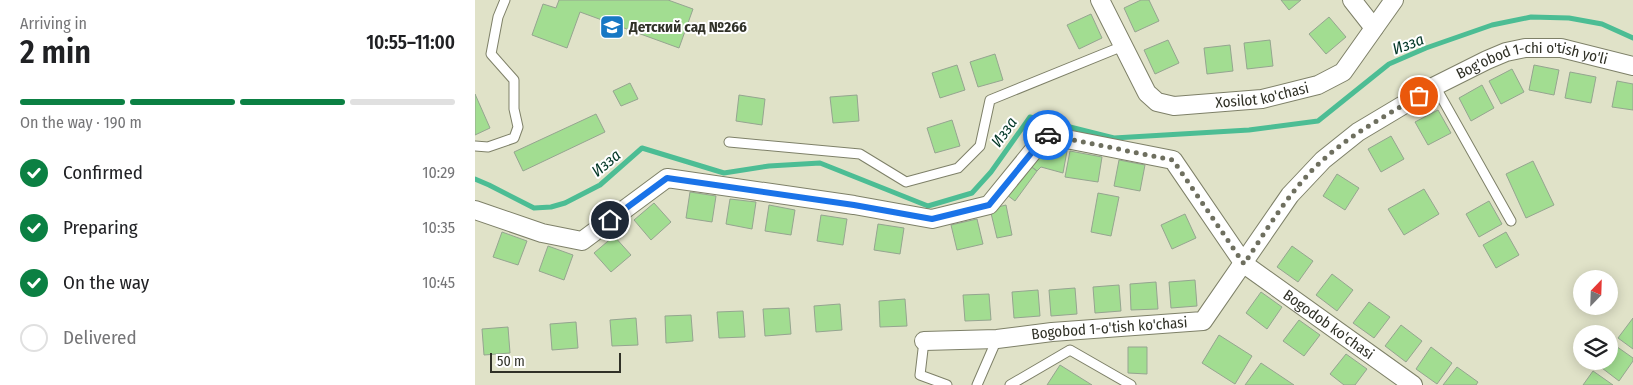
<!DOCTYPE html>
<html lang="en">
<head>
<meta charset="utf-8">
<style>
	:root { --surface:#fff; --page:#f2f2f2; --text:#202124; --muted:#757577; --line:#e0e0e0; --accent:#0b8043 }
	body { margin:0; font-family:"Fira Sans Condensed",sans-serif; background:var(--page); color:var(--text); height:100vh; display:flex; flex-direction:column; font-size:19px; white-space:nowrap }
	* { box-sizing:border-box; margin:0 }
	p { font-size:16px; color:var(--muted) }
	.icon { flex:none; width:28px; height:28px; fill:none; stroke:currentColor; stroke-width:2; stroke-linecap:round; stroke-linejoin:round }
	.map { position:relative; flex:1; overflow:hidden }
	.panel { display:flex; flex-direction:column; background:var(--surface); width:475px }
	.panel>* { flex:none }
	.needle { width:32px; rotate:23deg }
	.tools { position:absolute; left:1098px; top:270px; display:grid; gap:10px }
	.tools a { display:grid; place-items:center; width:45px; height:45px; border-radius:50%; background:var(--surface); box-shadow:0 2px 12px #0003; font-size:25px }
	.scale { position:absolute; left:15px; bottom:12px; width:131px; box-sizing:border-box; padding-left:5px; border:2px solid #303127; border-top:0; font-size:14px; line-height:18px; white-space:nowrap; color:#303127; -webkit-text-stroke:4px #fff; paint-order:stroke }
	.pin { position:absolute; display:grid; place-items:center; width:42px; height:42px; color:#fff; margin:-21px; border:2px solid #fff; border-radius:50%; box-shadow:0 1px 5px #0007 }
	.courier { position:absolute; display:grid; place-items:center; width:50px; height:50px; margin:-25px; border:4px solid #1a73e8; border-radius:50%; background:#fff; color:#222; box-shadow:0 1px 6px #0007 }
	.head em { font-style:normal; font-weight:600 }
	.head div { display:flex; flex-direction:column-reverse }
	.head { display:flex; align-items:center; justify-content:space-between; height:85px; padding:0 20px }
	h1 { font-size:32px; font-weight:600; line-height:38px }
	.bar { display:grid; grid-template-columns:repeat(4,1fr); gap:8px 5px; align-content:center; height:60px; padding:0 20px }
	.bar i { height:6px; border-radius:4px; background:var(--line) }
	.bar .current { background:var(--accent) }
	.bar p { grid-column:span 4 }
	ol { padding:0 20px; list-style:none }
	li { display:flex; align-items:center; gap:15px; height:55px }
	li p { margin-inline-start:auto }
	li .icon { padding:5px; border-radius:50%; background:var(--accent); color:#fff; stroke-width:4 }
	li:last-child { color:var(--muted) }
	li i { width:28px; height:28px; border:2px solid var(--line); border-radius:50% }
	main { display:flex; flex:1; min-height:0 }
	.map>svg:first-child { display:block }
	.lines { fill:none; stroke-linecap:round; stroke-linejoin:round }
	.stream { stroke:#4cbd94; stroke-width:5 }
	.building { fill:#a2dd91; stroke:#95a590 }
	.lane-casing { stroke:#7e8068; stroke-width:11 }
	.street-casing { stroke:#7e8068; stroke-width:20 }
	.lane { stroke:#fff; stroke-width:9 }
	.street { stroke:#fff; stroke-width:18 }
	.done { stroke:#6e6f5f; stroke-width:5; stroke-dasharray:0 9 }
	.route { stroke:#1a73e8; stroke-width:6 }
	.labels { text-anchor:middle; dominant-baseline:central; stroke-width:4; stroke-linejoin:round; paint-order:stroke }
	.poi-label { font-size:15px; font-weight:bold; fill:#303127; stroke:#fff; text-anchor:start }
	.street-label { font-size:15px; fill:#303127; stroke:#fff }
	.water-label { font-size:16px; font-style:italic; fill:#033727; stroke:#fff }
</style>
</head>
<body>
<main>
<section class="panel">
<div class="head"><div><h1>2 min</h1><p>Arriving in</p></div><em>10:55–11:00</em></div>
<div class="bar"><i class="current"></i><i class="current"></i><i class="current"></i><i></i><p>On the way · 190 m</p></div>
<ol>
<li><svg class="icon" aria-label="check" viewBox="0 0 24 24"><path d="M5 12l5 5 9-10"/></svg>Confirmed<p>10:29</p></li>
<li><svg class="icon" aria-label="check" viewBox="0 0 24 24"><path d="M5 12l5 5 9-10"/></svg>Preparing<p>10:35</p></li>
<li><svg class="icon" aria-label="check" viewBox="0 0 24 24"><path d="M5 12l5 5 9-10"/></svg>On the way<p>10:45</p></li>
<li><i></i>Delivered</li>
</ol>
</section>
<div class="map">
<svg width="1158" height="385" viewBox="0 0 1158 385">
	<rect width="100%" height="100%" fill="#e0e2c8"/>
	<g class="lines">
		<!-- stream -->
		<path class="stream" d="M 0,179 L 14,185 L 59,208 L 76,207 L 90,203 L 125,185 L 167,148 L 249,173 L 294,166 L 345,163 L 453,206 L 497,193 L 516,172 L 555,117 L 639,138 L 774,130 L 843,121 L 914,64 L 951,48 L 1017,25 L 1056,17 L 1094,18 L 1127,24 L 1158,38"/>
	</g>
	<!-- building -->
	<path class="building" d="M 84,0 L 193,0 L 218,9 L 204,48 L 105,12 L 92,48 L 57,35 L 68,4 L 81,8 Z
		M 666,0 L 674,0 L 684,21 L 660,32 L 649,8 Z
		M 806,0 L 826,0 L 814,10 Z
		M 616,14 L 627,38 L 604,49 L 592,25 Z
		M 854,17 L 871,37 L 851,54 L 834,34 Z
		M 693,40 L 704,63 L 680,74 L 669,50 Z
		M 795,40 L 798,66 L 772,69 L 769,43 Z
		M 755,45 L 758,71 L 732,74 L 729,48 Z
		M 520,54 L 528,80 L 503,87 L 495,62 Z
		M 482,65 L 490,90 L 465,98 L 457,73 Z
		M 1059,65 L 1084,70 L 1079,95 L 1054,90 Z
		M 1037,69 L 1049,92 L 1026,104 L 1014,81 Z
		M 1095,72 L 1121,77 L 1116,103 L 1090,98 Z
		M 1142,81 L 1158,84 L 1158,110 L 1137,107 Z
		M 155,83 L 163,99 L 146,106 L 138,91 Z
		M 1007,85 L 1019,108 L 996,121 L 984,98 Z
		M 0,94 L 15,128 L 0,135 Z
		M 264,95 L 290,99 L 287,125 L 261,121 Z
		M 382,95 L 384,121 L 358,123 L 355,97 Z
		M 963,110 L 976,133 L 953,145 L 940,122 Z
		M 121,114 L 130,132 L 48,171 L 39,152 Z
		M 477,120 L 485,146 L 460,153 L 452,128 Z
		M 916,136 L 929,159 L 906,172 L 893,149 Z
		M 569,144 L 592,151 L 588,173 L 566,167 L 562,171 L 554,165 Z
		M 595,151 L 627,157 L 623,182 L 590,177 Z
		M 644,160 L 670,165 L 665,191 L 639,186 Z
		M 1058,161 L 1079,205 L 1051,218 L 1031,174 Z
		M 554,165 L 562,171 L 540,201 L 532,195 Z
		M 862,174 L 884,188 L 870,210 L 848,196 Z
		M 949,189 L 964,214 L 929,235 L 913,209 Z
		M 215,192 L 241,196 L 237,222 L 211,218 Z
		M 623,193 L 644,197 L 636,236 L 616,232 Z
		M 255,199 L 281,202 L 277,229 L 251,224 Z
		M 1014,201 L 1027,224 L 1004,237 L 991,214 Z
		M 179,203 L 196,222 L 176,240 L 159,220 Z
		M 294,205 L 320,210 L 316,235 L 290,231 Z
		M 531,205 L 537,235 L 522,238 L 515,209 Z
		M 710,214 L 721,238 L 697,249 L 686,225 Z
		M 346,215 L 372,219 L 368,245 L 342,241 Z
		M 502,219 L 508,244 L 482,250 L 476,225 Z
		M 403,224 L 429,228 L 425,254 L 399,250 Z
		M 27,232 L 52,241 L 43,265 L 18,257 Z
		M 1031,232 L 1044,255 L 1021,268 L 1008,245 Z
		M 139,236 L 156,255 L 136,272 L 119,253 Z
		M 73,246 L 98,255 L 89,280 L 64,271 Z
		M 817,246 L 838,261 L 823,282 L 802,267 Z
		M 857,274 L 878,290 L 862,311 L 841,295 Z
		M 720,280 L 722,306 L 696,308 L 694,282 Z
		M 681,282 L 683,309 L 656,310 L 655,284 Z
		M 644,285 L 646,311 L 620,313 L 618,287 Z
		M 600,288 L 602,314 L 576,316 L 574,290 Z
		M 563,290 L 565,316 L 539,318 L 537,292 Z
		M 786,292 L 807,307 L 792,329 L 771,313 Z
		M 514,294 L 516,320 L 490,321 L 488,295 Z
		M 430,299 L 432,326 L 405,327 L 404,301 Z
		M 894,302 L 915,317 L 899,338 L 878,323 Z
		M 365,304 L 367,330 L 341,332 L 339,306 Z
		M 314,308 L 316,334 L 290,336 L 288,309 Z
		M 268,311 L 270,337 L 244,338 L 242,312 Z
		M 216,315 L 218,341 L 191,343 L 190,316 Z
		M 161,318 L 163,345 L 137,346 L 135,320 Z
		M 1158,318 L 1158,349 L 1143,338 Z
		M 824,320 L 845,335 L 829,356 L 808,341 Z
		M 101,322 L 103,348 L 77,350 L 75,324 Z
		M 926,325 L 947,341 L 931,362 L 910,346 Z
		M 33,327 L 35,353 L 9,355 L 7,329 Z
		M 744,335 L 777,356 L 760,384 L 727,363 Z
		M 1138,344 L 1158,358 L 1158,361 L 1144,381 L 1123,365 L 1126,361 L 1134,361 L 1134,350 Z
		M 653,347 L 672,347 L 672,374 L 653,373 Z
		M 956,347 L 977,363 L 962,384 L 941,369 Z
		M 871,354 L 892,369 L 880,385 L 869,385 L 855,374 Z
		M 786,363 L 819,385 L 770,385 Z
		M 585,365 L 617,385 L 572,385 Z
		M 982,367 L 1003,382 L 1001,385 L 968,385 Z
		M 1118,371 L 1138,385 L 1108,385 Z"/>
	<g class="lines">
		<defs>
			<path id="lane" d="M 960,86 L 1036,221
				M 254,142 L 385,154 L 431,182 L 483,168 L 505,146 L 515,100 L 648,46
				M 0,146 L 13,147 L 39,138 L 43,127 L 39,109 L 39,80 L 16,54 L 23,17 L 30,0
				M 449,341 L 445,375 L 472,385
				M 502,385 L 522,339
				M 535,385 L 595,350 L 656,385"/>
			<g id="street">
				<path id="s1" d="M 625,0 L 672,93 L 682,102 L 699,106 L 787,99 L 843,85 L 868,72 L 919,0"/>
				<path d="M 877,0 L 899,28"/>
				<path id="s2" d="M 0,210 L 67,233 L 107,241 L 192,178 L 379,205 L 457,219 L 514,205 L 571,135 L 698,160 L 769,264 L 938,385"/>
				<path id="s3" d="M 449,341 L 522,339 L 577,332 L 728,321 L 815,195 L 848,160 L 883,132 L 960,86 L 1012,60 L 1031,52 L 1050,48 L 1086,48 L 1158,66"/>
			</g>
		</defs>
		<!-- lane casing -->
		<use href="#lane" class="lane-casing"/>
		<!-- street casing -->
		<use href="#street" class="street-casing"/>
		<!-- lane -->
		<use href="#lane" class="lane"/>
		<!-- street -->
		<use href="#street" class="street"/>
	</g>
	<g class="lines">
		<!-- done -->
		<path class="done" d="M 573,135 L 698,160 L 769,264 C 793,228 816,188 849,159 C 878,133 912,115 944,96"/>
		<!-- route -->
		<path class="route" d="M 135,220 L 192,178 L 379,205 L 457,219 L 514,205 L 571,135 L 573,135"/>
	</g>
	<!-- icons -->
	<defs>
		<symbol id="school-square" viewBox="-11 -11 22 22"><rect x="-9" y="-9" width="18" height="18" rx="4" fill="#1778c4" stroke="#fff"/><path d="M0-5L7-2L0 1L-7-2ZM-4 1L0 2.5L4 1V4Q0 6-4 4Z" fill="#fff"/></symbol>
	</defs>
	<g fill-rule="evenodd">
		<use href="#school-square" x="123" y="13" width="28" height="28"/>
	</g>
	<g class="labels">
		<!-- poi labels -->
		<g class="poi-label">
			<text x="154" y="27">Детский сад №266</text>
		</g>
		<!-- street labels -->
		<g class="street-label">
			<text stroke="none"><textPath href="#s3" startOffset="719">Bog'obod 1-chi o'tish yo'li</textPath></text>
			<text stroke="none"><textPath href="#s1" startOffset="224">Xosilot ko'chasi</textPath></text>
			<text stroke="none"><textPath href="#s2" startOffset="994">Bogodob ko'chasi</textPath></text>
			<text stroke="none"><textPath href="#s3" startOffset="186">Bogobod 1-o'tish ko'chasi</textPath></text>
		</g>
		<!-- water labels -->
		<g class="water-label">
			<text transform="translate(933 44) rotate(-21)">Изза</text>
			<text transform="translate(529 132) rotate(-55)">Изза</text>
			<text transform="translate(131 163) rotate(-40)">Изза</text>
		</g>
	</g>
</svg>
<div class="tools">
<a><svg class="needle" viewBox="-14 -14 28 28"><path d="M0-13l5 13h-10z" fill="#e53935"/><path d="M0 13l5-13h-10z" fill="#757577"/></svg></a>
<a><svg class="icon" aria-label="layers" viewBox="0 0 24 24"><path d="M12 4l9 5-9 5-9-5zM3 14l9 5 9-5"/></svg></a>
</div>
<div class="scale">50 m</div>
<div class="pin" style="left:944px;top:96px;background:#ea580c"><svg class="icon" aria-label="bag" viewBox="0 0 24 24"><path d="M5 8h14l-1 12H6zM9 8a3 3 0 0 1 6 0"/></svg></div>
<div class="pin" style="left:135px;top:220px;background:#1f2937"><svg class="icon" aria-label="home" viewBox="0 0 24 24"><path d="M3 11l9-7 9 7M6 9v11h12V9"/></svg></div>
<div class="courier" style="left:573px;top:135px"><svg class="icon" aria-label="car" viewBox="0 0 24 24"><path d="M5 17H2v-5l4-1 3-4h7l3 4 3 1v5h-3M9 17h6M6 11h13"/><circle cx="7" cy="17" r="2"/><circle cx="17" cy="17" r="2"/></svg></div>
</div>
</main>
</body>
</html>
